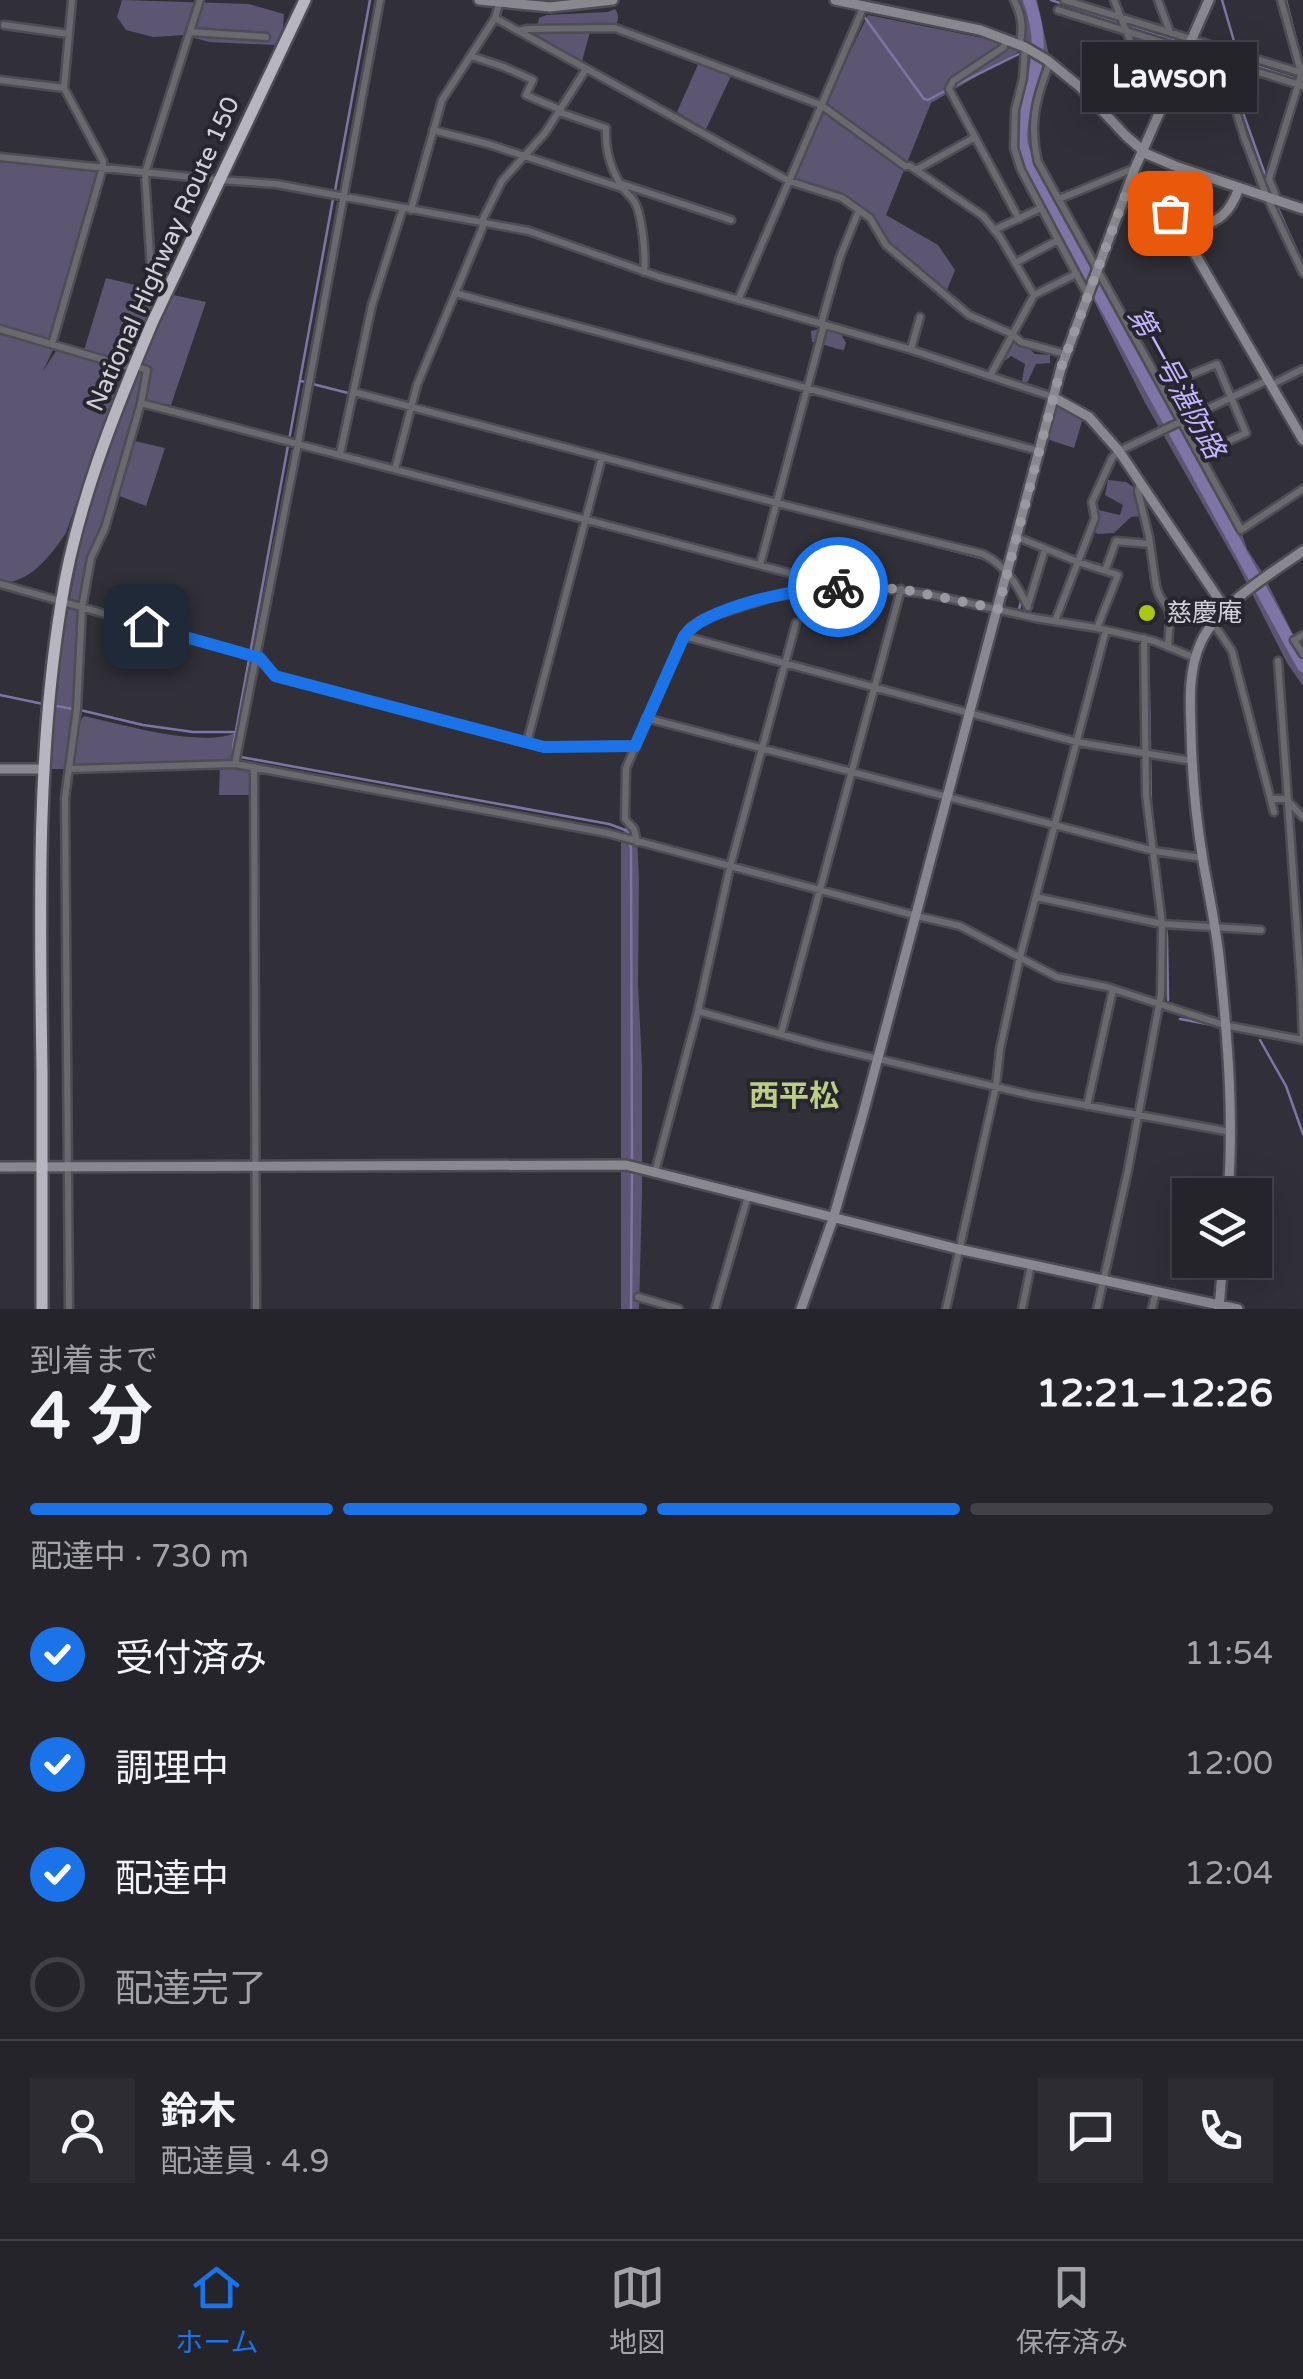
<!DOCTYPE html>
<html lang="ja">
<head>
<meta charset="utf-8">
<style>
	:root { --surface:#25242a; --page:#2d2c32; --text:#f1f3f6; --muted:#a3a4a8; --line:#424147; --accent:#1a73e8 }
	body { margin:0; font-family:"Varela Round","Noto Sans JP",sans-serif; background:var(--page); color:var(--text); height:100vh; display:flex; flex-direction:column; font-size:38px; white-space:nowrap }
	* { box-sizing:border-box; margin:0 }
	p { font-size:32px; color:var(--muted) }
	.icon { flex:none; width:55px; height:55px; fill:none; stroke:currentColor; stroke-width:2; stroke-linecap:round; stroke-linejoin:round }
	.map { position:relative; height:1309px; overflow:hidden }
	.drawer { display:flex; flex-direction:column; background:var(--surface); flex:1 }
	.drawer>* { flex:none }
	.controls { position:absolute; left:1172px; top:1178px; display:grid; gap:20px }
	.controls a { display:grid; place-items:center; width:100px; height:100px; border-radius:0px; background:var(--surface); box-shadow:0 10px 40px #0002,0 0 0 2px var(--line); font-size:50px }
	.pin { position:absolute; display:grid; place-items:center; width:85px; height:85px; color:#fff; margin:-42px; border-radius:20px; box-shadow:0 5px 15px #0006 }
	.courier { position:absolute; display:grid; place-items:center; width:100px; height:100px; margin:-50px; border:8px solid #1a73e8; border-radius:50%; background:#fff; color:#222; box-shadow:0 2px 12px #0007 }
	.bubble { position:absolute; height:70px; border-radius:0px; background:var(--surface); box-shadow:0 10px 40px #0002,0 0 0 2px var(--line); font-size:32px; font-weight:700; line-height:70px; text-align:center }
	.headline em { font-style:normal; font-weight:700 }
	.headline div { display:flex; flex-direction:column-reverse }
	.headline { display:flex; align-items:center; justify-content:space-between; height:170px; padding:0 30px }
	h1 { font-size:65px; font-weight:700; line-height:75px }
	.bar { display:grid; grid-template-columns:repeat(4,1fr); gap:15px 10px; align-content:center; height:120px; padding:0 30px }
	.bar i { height:12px; border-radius:8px; background:var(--line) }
	.bar .on { background:var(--accent) }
	.bar p { grid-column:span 4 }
	.line { display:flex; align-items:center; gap:25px; padding:0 30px; border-top:2px solid var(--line) }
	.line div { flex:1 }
	.round { display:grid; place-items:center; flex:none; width:105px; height:105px; border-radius:0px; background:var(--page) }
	ol { padding:0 30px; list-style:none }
	li { display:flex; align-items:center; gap:30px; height:110px }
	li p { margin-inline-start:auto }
	li .icon { padding:10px; border-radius:50%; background:var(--accent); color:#fff; stroke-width:4 }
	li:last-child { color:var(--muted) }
	li i { width:55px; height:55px; border:5px solid var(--line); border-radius:50% }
	.dock { display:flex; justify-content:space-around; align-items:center; height:140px; border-top:2px solid var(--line); background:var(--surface); font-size:28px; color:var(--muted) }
	.dock a { display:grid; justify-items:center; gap:5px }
	.dock .on { color:var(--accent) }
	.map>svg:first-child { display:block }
	.green { fill:#5c5672 }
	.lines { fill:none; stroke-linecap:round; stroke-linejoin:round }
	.stream { stroke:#7e74a5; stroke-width:2.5 }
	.river { stroke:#7e74a5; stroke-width:12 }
	.street-casing { stroke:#4e4d55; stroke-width:11 }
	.secondary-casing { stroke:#4e4d55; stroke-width:14 }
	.highway-casing { stroke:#4e4d55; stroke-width:16 }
	.street { stroke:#6a696d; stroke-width:6 }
	.secondary { stroke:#89888f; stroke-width:9 }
	.highway { stroke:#b7b5c0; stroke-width:11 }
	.done { stroke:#9a999f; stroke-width:10; stroke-dasharray:0 18 }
	.route { stroke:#1a73e8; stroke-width:12 }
	.poi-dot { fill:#abc716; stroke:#27262e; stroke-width:4 }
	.labels { text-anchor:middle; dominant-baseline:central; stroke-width:8; stroke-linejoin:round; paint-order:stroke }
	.street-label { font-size:25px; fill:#d2d1d7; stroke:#27262e }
	.poi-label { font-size:25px; fill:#d2d1d7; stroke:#27262e; text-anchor:start }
	.water-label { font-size:28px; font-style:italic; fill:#c4b4ff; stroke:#27262e }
	.quarter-label { font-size:30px; font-weight:bold; fill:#bcce83; stroke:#27262e }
</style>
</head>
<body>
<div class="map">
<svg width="1303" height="1309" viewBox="0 0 1303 1309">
	<rect width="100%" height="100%" fill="#313038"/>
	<!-- green -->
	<path class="green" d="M 122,0 L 249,4 L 284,14 L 283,28 L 275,45 L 209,42 L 184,35 L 153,37 L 126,30 L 117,17 Z
		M 1015,0 L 1037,0 L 1050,60 L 1034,116 L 1038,162 L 1240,528 L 1247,549 L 1262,572 L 1303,654 L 1303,686 L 1287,663 L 1237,564 L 1144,401 L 1089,291 L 1016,155 L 1013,125 L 1025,48 L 1025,15 Z
		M 615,9 C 621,18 617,20 615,28 L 591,28 L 582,61 L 527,29 L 534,28 L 538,24 L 539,18 L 547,15 L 608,12 Z
		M 868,15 L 998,41 L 1020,51 L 931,103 L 886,215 L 938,245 L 955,270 L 947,290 L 886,245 L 870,218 L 842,198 L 789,181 L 821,105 L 882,147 L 826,102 Z
		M 700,60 L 733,72 L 706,129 L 677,112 Z
		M 0,157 L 98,170 L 49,336 L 53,350 L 43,371 L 56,351 L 82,357 L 106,278 L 160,291 L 123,369 L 66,533 C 51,555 29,585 0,582 Z
		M 173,295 L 206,302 L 171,405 L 137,398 L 119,473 L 130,440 L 165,448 L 146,506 L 114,494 L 91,558 L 82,608 L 80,721 L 84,716 C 121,724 204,749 237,732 L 233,762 L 74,765 L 75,747 L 70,769 L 45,769 L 46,740 C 57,678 66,614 79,552 C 96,465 133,374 173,295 Z
		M 828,326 L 841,334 L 846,343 L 844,350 C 832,349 824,343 812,342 L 811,331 Z
		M 1014,336 L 1035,354 L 1050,355 L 1050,363 L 1036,364 L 1025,387 L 1022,380 L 1025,364 L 1011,356 L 998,366 Z
		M 1056,405 L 1083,418 L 1074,448 L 1047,439 Z
		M 1108,480 L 1126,482 L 1136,489 L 1141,516 L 1131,517 L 1114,533 L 1098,534 L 1093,531 L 1098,510 L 1120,515 L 1123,505 L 1105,495 Z
		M 220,764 L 254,767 L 254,795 L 219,795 Z
		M 627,822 L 637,837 L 639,879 L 638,984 L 642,1066 L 642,1194 L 639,1309 L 621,1309 L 621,840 Z"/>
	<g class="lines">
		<!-- stream -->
		<path class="stream" d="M 1051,0 L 1121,23
			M 1222,0 L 1236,48
			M 1286,0 L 1302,63
			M 863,15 L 924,99 L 928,100 L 945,91
			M 1128,25 L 1303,81
			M 1226,65 L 1267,180
			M 952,87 L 1021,53
			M 335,191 L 370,0
			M 1275,202 L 1303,264
			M 301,381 L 352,394
			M 862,527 L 985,559
			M 1021,601 L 1017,618 L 1027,619
			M 1080,628 L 1101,632
			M 1109,634 L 1140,641
			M 1148,644 L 1150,750
			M 0,695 L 43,704
			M 51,705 L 73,709
			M 80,710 L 143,725 L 193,732 L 235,732
			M 235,752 L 233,747 L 333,199
			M 241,757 L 609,824 L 628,831 L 631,849 L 632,1163
			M 1150,758 L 1151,805 L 1167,937 L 1168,1000
			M 1180,1019 L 1218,1026
			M 1260,1040 L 1286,1086 L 1303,1134
			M 631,1309 L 632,1171"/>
		<!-- river -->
		<path class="river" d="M 1029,0 C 1038,23 1040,48 1035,72 C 1030,96 1018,120 1022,145 C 1024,152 1028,161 1030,168 L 1303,666"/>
		<defs>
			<path id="street" d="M 380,0 L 298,443 L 235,764 L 607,833 L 917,916 L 960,926 L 1057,977 L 1107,987 L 1224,1025 L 1303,1040
				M 1014,0 C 1022,16 1023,27 1020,44
				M 1064,0 L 1302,73
				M 1114,0 L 1150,91 L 1170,88
				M 1158,0 L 1170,32
				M 1281,0 L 1301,72
				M 1058,10 L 1303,86
				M 495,18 L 789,181 L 842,198 L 870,218 L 886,245 L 969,315 L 1012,334 L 1021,342 L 1066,354
				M 4,25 L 69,34
				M 518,31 L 527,29 L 615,28 L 821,105 L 905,166 L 910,166 L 983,216 L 1000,237 L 1034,295 L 990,376
				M 190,32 L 266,37
				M 1006,39 L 1004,47 L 953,81 L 949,89 L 1019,219
				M 1025,47 L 1023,78 L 1015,110 L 1014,148 L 1021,170 L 1087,294
				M 471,56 L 504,67 L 533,80 L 526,95 L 561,110
				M 1221,61 L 1244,137 L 1267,197 L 1303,273
				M 1050,62 C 1036,98 1029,123 1038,162 L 1241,530 L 1303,489
				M 0,80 L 64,88
				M 559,112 L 606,128 C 605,150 610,169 623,188 C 626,193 631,196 634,201 C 642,213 646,256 644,272
				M 433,130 L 488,144 L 622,188
				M 0,157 L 219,180 L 276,184 L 529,231 L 660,277 L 912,350 L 1053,397
				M 916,170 L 975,137
				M 622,184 L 731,220
				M 1130,186 L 1139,181 L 1151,184 L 1184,235
				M 1059,199 L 1135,168
				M 1278,201 L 1269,179 L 1303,69
				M 411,210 L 442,100 L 495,18 L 500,1
				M 481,223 L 502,181 L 545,133 L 586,69
				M 994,230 L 1041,208
				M 1015,263 L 1058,240
				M 172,281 L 151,271 L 145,173 L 200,0
				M 455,293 L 1039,451
				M 1034,295 L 1076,274
				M 738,300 L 864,6
				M 821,324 L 840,257 L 859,210
				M 0,329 L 132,368
				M 52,344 L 103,167 L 103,161 L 64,88 L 72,0
				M 911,349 L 920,317
				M 1217,364 L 1246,433 L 1203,453 L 1166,385 Z
				M 1271,385 L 1303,369
				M 354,392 L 777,503 L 983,554 C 1006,566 1017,584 1028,607
				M 141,403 L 835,585
				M 340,454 L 372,305 L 403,208
				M 395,469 L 417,385 L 484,224
				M 1140,481 L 1138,491 L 1149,537 L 1156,586 L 1159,595 L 1168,609 L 1170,617 L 1168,647
				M 1017,537 L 1078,562 L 1118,575 L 1097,628
				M 760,565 L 824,325
				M 1105,571 L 1116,541 L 1150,544
				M 0,584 L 260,658 L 275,676 L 543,747 L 635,746
				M 1028,605 L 1045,549
				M 1055,621 L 1095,518 L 1092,502 L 1112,458 L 1119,451 L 1268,380
				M 1213,623 L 1232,651 L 1274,812
				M 1303,635 L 1294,640 L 1303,654
				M 684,636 L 1077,742 L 1192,761
				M 1278,661 L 1301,986 L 1303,1040
				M 646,718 L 1154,851 L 1202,858
				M 527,742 L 602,457
				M 254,767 L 256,1309
				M 70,769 L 235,764
				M 1271,799 L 1286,799 L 1303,817
				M 637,842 L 634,829 L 625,819 L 626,768 L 684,636 L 691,627 L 703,619 L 772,597 L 831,587 L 868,587 L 928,594 L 1035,618 L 1097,628 L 1154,641 L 1195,658
				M 1036,897 L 1162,924 L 1261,930
				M 698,1011 L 820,1045 L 1030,1095 L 1231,1132
				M 781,1034 L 901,589
				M 1087,1106 L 1113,989
				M 655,1172 L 698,1011 L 730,867 L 796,623
				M 638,1297 L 679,1309
				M 69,1309 L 65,798 L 77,709 L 82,608 L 91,558 L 105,528 L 141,403 L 147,370 L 135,366
				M 715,1309 L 748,1196
				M 946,1309 L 996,1086 L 1000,1049 L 1020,957 L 1106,630
				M 1022,1309 L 1031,1265
				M 1097,1309 L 1128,1170 L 1161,994 L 1162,924 L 1146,795 L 1144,638
				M 1152,1309 L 1156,1292"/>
			<path id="secondary" d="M 479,0 L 550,7 L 613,0
				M 835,0 L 980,30 L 1025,47 L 1047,60 L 1080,87 L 1126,136 L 1147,154 L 1175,166 L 1303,209
				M 1239,188 C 1227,221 1214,221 1184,235 L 1303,440
				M 1053,397 L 1089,417 L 1119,451 L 1226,610
				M 0,769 L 45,769
				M 0,1167 L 626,1165 L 958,1249 L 1238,1309
				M 1228,1195 C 1234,1119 1228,1042 1220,966 C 1217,931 1209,896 1203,861 C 1196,819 1192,775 1191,732 C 1190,700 1188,671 1201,642 C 1218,605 1270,574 1303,551
				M 801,1309 L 833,1219 L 863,1114 L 1061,368 L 1135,168 L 1209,0
				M 1219,1309 L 1223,1260"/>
			<path id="highway" d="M 42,1309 C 42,1231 42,1152 42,1074 C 40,917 36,759 61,604 C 76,507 114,413 152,323 L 305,0"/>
		</defs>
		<!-- street casing -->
		<use href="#street" class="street-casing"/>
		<!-- secondary casing -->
		<use href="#secondary" class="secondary-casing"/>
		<!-- highway casing -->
		<use href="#highway" class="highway-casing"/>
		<!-- street -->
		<use href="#street" class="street"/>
		<!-- secondary -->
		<use href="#secondary" class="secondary"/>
		<!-- highway -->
		<use href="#highway" class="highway"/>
	</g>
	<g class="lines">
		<!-- done -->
		<path class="done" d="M 838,587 L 901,589 L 998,609 L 1061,368 L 1128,188 L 1139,181 L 1152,184 L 1170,213"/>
		<!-- route -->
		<path class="route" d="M 146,626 L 260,658 L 275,676 L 544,747 L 635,746 L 684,636 C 705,607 802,587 838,587"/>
	</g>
	<!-- markers -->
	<circle class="poi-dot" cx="1147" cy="613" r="10"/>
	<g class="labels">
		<!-- street labels -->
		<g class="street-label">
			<text transform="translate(163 254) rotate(-66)">National Highway Route 150</text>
		</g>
		<!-- poi labels -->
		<g class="poi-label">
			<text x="1167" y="613">慈慶庵</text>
		</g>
		<!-- water labels -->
		<g class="water-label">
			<text transform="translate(1176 383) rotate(61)">第一号湛防路</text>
		</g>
		<!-- quarter labels -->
		<g class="quarter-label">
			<text x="794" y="1096">西平松</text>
		</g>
	</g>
</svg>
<div class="controls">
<a><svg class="icon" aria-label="layers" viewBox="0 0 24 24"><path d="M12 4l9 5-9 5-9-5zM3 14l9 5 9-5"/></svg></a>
</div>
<div class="pin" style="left:1170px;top:213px;background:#ea580c"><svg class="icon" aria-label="bag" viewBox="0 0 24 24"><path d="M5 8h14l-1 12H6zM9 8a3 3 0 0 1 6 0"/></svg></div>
<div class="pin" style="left:146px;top:626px;background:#1f2937"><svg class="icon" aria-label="home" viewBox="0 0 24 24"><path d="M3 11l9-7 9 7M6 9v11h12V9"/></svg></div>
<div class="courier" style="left:838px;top:587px"><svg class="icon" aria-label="bike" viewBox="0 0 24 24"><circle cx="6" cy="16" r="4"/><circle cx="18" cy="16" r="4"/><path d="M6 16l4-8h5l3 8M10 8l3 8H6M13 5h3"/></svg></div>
<div class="bubble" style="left:1082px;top:42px;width:175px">Lawson</div>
</div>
<section class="drawer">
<div class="headline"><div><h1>4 分</h1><p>到着まで</p></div><em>12:21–12:26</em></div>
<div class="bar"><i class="on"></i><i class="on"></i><i class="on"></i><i></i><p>配達中 · 730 m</p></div>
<ol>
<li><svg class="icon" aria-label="check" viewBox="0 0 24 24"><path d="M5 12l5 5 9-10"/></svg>受付済み<p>11:54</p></li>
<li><svg class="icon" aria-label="check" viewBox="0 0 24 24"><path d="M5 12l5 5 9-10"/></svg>調理中<p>12:00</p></li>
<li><svg class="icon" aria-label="check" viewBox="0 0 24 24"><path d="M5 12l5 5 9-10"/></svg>配達中<p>12:04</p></li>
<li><i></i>配達完了</li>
</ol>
<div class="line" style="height:180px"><a class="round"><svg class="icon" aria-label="person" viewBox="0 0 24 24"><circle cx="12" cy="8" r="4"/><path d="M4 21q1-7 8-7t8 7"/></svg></a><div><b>鈴木</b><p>配達員 · 4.9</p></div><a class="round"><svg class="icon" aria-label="chat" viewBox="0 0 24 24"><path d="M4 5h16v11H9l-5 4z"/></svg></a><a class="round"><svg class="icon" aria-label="phone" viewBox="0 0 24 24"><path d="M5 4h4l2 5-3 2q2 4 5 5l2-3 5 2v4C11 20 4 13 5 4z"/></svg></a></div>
</section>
<nav class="dock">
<a class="on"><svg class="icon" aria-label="home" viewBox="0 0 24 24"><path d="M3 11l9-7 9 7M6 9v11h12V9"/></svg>ホーム</a>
<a><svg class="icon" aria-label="map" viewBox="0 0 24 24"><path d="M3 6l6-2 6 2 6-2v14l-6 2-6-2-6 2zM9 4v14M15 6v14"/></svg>地図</a>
<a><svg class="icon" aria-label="saved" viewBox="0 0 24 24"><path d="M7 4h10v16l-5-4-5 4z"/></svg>保存済み</a>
</nav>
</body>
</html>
